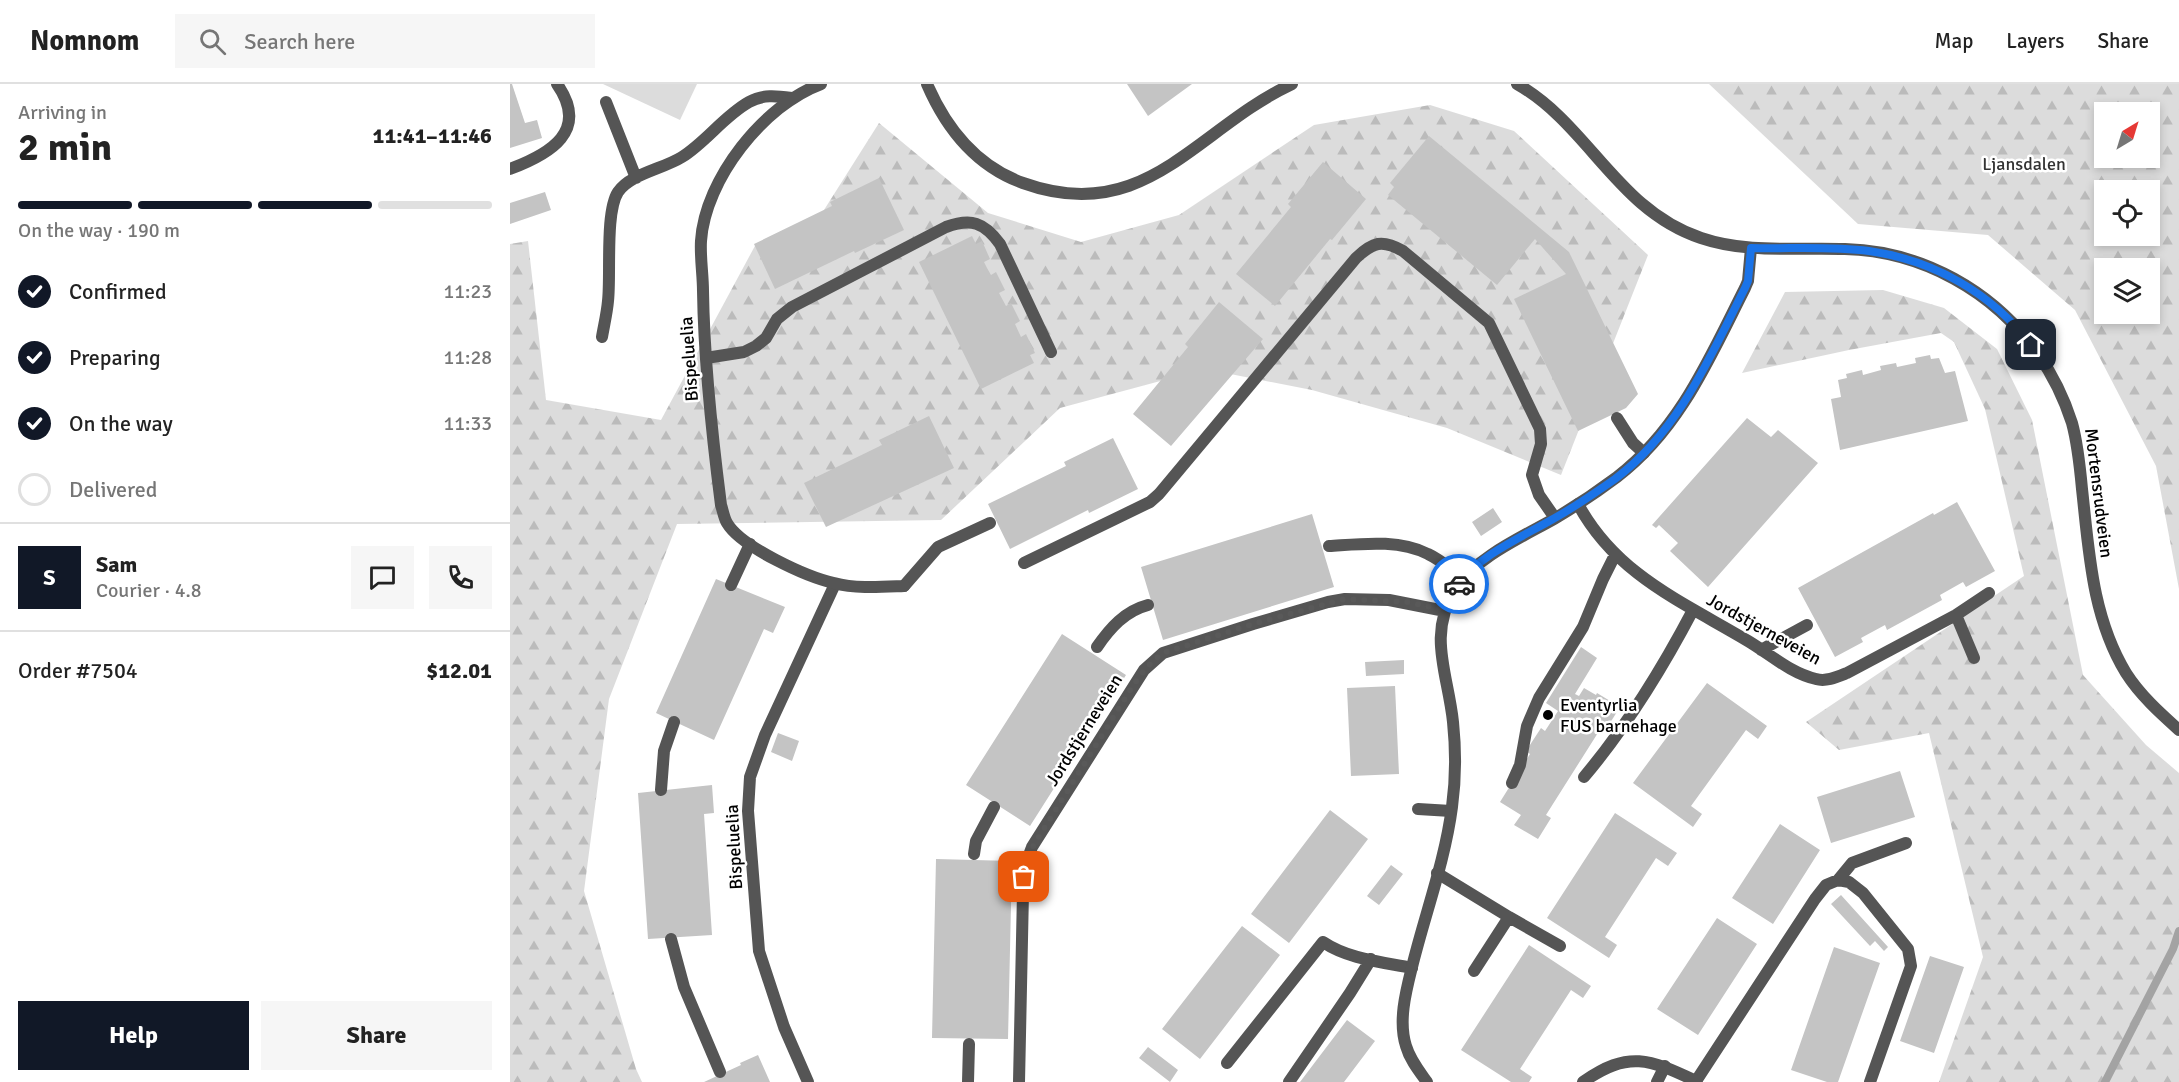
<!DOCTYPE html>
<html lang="en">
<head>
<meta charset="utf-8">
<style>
	:root { --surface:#fff; --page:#f6f6f6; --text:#222; --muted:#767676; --line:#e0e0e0; --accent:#111827 }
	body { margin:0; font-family:Signika,sans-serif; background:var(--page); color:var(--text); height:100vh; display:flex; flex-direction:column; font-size:22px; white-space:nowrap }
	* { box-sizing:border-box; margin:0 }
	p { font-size:20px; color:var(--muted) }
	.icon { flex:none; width:33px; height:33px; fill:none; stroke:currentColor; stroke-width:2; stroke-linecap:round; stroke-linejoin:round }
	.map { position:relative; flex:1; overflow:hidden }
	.sheet { display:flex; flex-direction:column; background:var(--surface); width:510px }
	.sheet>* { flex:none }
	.needle { width:39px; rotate:38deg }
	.buttons { position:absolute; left:1584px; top:18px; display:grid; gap:12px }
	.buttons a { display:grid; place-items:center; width:66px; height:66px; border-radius:0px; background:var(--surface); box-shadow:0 3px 9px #0003; font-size:30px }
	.pin { position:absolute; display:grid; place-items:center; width:51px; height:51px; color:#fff; margin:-26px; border-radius:12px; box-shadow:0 3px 9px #0006 }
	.courier { position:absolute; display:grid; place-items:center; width:60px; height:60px; margin:-30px; border:4px solid #1a73e8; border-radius:50%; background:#fff; color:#222; box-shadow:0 2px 8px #0007 }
	.overview em { font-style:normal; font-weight:700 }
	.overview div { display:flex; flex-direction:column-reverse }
	.overview { display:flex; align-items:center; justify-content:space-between; height:102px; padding:0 18px }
	h1 { font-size:39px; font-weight:700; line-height:45px }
	.bar { display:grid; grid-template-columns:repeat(4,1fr); gap:9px 6px; align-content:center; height:72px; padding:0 18px }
	.bar i { height:8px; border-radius:4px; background:var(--line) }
	.bar .on { background:var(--accent) }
	.bar p { grid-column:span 4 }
	.line { display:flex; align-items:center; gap:15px; padding:0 18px; border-top:2px solid var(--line) }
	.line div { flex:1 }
	.round { display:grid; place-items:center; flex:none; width:63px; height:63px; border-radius:0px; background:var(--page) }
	ol { padding:0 18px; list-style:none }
	li { display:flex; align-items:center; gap:18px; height:66px }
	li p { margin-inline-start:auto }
	li .icon { padding:6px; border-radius:50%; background:var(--accent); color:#fff; stroke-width:4 }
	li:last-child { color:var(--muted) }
	li i { width:33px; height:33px; border:3px solid var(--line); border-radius:50% }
	.primary-button { display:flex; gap:12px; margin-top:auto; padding:12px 18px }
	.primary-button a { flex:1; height:69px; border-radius:0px; background:var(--accent); color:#fff; font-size:24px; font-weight:700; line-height:69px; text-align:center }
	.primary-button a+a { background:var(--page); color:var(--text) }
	header { display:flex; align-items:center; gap:36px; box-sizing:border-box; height:84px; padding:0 30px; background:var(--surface); border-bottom:2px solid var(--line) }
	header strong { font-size:28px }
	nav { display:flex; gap:33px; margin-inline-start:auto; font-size:21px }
	.search { width:420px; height:54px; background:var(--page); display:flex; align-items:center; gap:15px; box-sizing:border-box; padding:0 21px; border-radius:0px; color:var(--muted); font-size:22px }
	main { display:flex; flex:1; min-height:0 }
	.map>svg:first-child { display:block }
	.grass { fill:#dcdcdc }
	.forest { fill:url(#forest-firs); fill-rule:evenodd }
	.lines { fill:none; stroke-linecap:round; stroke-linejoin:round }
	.stream { stroke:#a3a3a3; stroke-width:8 }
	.building { fill:#c4c4c4 }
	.service { stroke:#555; stroke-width:12 }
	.minor { stroke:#555; stroke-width:12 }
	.tertiary { stroke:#555; stroke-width:12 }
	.done { stroke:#595959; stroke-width:6; stroke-dasharray:0 10.8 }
	.route { stroke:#1a73e8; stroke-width:8 }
	.poi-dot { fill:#000; stroke:#fff; stroke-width:2 }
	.labels { text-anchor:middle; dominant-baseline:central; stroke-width:5; stroke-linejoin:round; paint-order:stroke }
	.park-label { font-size:18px; fill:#333; stroke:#fff }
	.street-label { font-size:18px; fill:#000; stroke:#fff }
	.poi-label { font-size:18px; fill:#000; stroke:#fff; text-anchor:start }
</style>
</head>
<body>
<header>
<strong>Nomnom</strong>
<div class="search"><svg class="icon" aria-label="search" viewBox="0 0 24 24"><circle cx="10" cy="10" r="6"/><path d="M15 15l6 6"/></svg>Search here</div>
<nav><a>Map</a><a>Layers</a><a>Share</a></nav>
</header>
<main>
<section class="sheet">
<div class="overview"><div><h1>2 min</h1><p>Arriving in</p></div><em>11:41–11:46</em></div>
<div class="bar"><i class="on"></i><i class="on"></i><i class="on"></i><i></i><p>On the way · 190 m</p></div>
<ol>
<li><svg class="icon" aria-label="check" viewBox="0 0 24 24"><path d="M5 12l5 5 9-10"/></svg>Confirmed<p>11:23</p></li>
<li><svg class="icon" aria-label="check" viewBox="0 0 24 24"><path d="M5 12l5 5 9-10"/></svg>Preparing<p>11:28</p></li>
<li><svg class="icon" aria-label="check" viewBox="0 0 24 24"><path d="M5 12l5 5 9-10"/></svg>On the way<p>11:33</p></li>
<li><i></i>Delivered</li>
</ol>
<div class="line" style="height:108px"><b class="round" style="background:var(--accent);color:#fff">S</b><div><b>Sam</b><p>Courier · 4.8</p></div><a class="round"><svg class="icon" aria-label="chat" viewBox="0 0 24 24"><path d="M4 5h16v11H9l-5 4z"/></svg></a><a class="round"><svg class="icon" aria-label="phone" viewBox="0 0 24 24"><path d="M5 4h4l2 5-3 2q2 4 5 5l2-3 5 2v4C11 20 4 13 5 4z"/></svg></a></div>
<div class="line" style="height:78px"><div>Order #7504</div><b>$12.01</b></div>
<div class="primary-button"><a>Help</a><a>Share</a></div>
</section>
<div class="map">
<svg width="1669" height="998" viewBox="0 0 1669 998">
	<defs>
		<pattern id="forest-firs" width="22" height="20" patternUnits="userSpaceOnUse" patternTransform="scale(1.5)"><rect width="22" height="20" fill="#dcdcdc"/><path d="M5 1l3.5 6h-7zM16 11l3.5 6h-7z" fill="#bbb"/></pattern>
	</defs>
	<rect width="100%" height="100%" fill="#fff"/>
	<!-- grass -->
	<path class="grass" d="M 93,0 L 187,0 L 170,36 Z"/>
	<!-- forest -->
	<path class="forest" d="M 1199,0 L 1669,0 L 1669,505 L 1646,382 L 1565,226 L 1478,151 L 1348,140 ZM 1594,28 L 1640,28 L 1640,74 L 1594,74 ZM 1594,106 L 1640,106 L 1640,152 L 1594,152 ZM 1594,184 L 1640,184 L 1640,230 L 1594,230 Z
		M 920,21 L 1004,47 L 1138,171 L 1051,391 L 937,344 L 802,306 L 695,285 L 550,324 L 431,436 L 167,440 L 99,615 L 74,807 L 126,985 L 132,998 L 0,998 L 0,160 L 18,157 L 36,316 L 151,336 L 246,160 L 283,175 L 369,39 L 478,129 L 571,158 L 669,131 L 804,41 Z
		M 1373,206 L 1434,224 L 1487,265 L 1522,336 L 1573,591 L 1636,661 L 1669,689 L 1669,998 L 1429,998 L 1473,873 L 1419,649 L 1329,666 L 1296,638 L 1514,492 L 1475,325 L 1444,258 L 1431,249 L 1339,266 L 1232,289 L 1275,208 Z"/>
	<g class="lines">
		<!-- stream -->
		<path class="stream" d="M 1595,998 L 1663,865 L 1669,847"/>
	</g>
	<!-- building -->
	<path class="building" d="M 0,0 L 2,0 L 15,39 L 27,36 L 32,54 L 0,64 Z
		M 617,0 L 682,0 L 638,32 Z
		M 919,52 L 1059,168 L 1128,310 L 1116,324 L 1068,347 L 1004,215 L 1056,190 L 1025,155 L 987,201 L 878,111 L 884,103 L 880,99 Z
		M 813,78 L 856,115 L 822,156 L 820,155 L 765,222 L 726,190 L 781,123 L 778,120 Z
		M 369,94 L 394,146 L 345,169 L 344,167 L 265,205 L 244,160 L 322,122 L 320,118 Z
		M 35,108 L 41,126 L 0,140 L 0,119 Z
		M 462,152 L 466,160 L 472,157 L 480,175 L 474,178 L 477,184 L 481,191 L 486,188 L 495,206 L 489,209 L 496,222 L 501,219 L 510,237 L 505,240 L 511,253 L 516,250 L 525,269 L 520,271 L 524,279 L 471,305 L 409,178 Z
		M 709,218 L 753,255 L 661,362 L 623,330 L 678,263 L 675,260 Z
		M 1420,271 L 1421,275 L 1429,274 L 1435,289 L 1445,287 L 1458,337 L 1330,366 L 1321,315 L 1331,313 L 1328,296 L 1337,294 L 1336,290 L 1352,286 L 1353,291 L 1371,286 L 1370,282 L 1386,279 L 1387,283 L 1406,279 L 1405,274 Z
		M 419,332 L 444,384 L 316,443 L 294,399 L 372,361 L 369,356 Z
		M 1237,334 L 1261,353 L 1268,346 L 1308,379 L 1198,503 L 1160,467 L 1168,459 L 1149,441 L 1146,444 L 1142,441 Z
		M 603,354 L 628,405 L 579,429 L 578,426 L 500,465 L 478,420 L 556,382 L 554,378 Z
		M 1447,418 L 1485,487 L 1456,503 L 1453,498 L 1430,511 L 1432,516 L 1377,546 L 1375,541 L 1351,554 L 1353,558 L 1325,573 L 1288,504 L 1423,429 L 1424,431 Z
		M 983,424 L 992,438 L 971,452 L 962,438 Z
		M 802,430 L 824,503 L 653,556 L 631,483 Z
		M 206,495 L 275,523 L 263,549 L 254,545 L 204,656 L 146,629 Z
		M 552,550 L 616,591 L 520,742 L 456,701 Z
		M 1071,563 L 1087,574 L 1065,610 L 1069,612 L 1074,604 L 1086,611 L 1087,609 L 1110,623 L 1095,647 L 1091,644 L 1036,731 L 1041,734 L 1028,755 L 1004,741 L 1011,731 L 990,718 L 1020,670 L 1016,667 L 1031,644 L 1035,647 L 1048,627 L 1036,619 Z
		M 894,576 L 894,590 L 856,592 L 855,578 Z
		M 1197,599 L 1257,642 L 1248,655 L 1236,646 L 1181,722 L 1192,730 L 1183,743 L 1123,699 Z
		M 885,602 L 889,690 L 841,692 L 837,604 Z
		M 268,649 L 289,657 L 282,677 L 261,668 Z
		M 1390,687 L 1405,733 L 1321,759 L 1307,713 Z
		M 202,701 L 204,729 L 194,730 L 202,851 L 138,855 L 128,709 Z
		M 820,726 L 858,755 L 779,859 L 741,830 Z
		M 1105,729 L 1167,769 L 1158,782 L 1146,774 L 1095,853 L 1107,861 L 1099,874 L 1037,834 Z
		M 1270,740 L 1310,766 L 1263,840 L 1222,814 Z
		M 426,775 L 502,777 L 498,955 L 422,954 Z
		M 881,781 L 893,790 L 869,821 L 857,812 Z
		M 1331,811 L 1378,863 L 1374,867 L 1365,857 L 1360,862 L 1321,820 Z
		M 1207,834 L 1247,860 L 1188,951 L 1147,925 Z
		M 732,842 L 770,871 L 690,975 L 652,945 Z
		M 1019,861 L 1081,902 L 1073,914 L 1061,906 L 1010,985 L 1022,993 L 1019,998 L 1001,998 L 951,966 Z
		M 1324,863 L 1370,879 L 1328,998 L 1317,998 L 1281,986 Z
		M 1420,872 L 1454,883 L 1424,969 L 1390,957 Z
		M 837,936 L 865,957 L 834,998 L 790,998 Z
		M 638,963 L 668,986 L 660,998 L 629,974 Z
		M 248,971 L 260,998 L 194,998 L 231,981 L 230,979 Z"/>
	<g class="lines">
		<!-- service -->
		<path class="service" d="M 96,18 L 126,94
			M 0,85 C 40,70 80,47 47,0
			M 92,253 C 94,241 97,229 98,217 C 101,191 95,128 108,108 C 120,90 153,85 172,73 C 196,58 214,32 239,18 C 253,10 267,12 283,14
			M 1107,334 L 1123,359 L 1134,369
			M 1068,420 C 1106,491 1173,518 1238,557 C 1260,570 1280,589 1306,595 C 1316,598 1327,593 1337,589 L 1446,531 L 1479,509
			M 819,462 C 851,460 888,455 918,470 C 931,476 942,486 953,494
			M 221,501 L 240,460
			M 394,502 L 428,463 L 480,439
			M 1446,531 L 1464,574
			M 587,563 C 600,544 615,527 638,521
			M 1251,566 L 1297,541
			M 1074,693 C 1117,642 1152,585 1183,526
			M 1002,699 L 1010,681 L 1017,642 L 1029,614 L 1073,543 L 1093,495 L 1105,471
			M 151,706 L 154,667 L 164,638
			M 908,725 L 941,727
			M 464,770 L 466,757 L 484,723
			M 927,789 L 999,833 L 1050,862
			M 1328,796 L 1342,779 L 1396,759
			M 161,855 L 174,903 L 210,988
			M 964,887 L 999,833
			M 717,979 L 813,858 C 838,875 872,878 902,884
			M 298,998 L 274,943 L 249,867 L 238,727 L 240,693 L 255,651 L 325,500
			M 458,998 L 459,960
			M 779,998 L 840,909 L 861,875
			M 1147,998 L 1155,982
			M 1187,998 L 1186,997 L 1305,815 L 1316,801 L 1328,796 L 1339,798 L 1353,809 L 1398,865 L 1401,882 L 1360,998"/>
		<!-- minor -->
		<path class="minor" d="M 311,0 C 254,21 195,95 191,157 C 190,173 193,191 193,207 C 194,279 202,351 211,421 C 213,427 214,434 217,439 C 231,463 297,493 324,499 C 346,505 371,503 394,502
			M 196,274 L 234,268 L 246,262 L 256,254 L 267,235 L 282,223 L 436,143 C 461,134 474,138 490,160 L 541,268
			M 514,479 L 640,418 L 649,410 L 846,174 C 863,158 872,155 893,167 L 979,239 L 1030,345 L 1031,360 L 1022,391 L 1029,411 L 1045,434
			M 509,998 L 513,808 L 516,779 L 522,763 L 634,586 L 653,569 L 743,540 L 818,518 L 835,515 L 879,516 L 935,527
			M 917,998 C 909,987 900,976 896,962 C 888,937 896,907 902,883 C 915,830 935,777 942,723 C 946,694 946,667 943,638 C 938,589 917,552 945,505 C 965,474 1012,453 1044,435 C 1066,422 1087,408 1107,393 C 1170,345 1200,273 1235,204 L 1238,197 L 1241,164
			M 1073,998 C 1119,966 1139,975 1186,997"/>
		<!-- tertiary -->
		<path class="tertiary" d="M 417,0 C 436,44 466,82 513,99 C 635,143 686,45 782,0
			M 1007,0 C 1079,41 1107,126 1191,154 C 1238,170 1287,163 1335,165 C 1412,167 1484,207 1528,270 C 1542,290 1554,314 1562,339 C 1568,361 1570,383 1572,405 C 1579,468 1582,533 1616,589 C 1630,611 1650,629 1669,646"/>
	</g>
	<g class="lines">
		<!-- done -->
		<path class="done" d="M 514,793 L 516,779 L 522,764 L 624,600 C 633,588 641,577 653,569 L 743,540 L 835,515 L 898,518 L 935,526 L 949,500"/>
		<!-- route -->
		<path class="route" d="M 949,500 C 969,471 1014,452 1043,435 C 1065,423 1085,409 1105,395 C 1169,347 1200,273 1235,204 L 1238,197 L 1241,164 C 1280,165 1320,162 1359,167 C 1423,176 1482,209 1521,261"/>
	</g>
	<!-- markers -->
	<circle class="poi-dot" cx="1038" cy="631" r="6"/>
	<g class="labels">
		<!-- park labels -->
		<g class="park-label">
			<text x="1514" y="80">Ljansdalen</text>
		</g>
		<!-- street labels -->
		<g class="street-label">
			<text transform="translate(179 275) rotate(-94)">Bispeluelia</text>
			<text transform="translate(1589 409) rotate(83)">Mortensrudveien</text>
			<text transform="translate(1254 545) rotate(29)">Jordstjerneveien</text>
			<text transform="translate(574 646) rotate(-58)">Jordstjerneveien</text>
			<text transform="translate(224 763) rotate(-93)">Bispeluelia</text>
		</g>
		<!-- poi labels -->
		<g class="poi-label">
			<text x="1050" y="621">Eventyrlia<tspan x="1050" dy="21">FUS barnehage</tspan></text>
		</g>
	</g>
</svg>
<div class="buttons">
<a><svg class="needle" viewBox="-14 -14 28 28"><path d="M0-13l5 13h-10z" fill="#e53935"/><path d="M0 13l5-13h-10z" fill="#767676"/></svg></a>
<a><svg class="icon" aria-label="locate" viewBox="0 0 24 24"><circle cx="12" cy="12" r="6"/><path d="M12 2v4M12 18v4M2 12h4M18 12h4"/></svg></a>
<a><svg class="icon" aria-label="layers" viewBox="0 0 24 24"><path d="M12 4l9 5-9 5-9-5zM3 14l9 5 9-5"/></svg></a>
</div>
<div class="pin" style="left:514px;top:793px;background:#ea580c"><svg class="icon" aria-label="bag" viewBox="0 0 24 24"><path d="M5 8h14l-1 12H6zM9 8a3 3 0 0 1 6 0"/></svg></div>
<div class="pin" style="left:1521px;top:261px;background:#1f2937"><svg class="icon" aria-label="home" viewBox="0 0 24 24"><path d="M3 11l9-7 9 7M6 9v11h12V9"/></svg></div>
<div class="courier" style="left:949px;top:500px"><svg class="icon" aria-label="car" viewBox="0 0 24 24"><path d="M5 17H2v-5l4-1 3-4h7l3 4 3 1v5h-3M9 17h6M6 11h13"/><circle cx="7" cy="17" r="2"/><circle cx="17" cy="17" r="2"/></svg></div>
</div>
</main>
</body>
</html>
